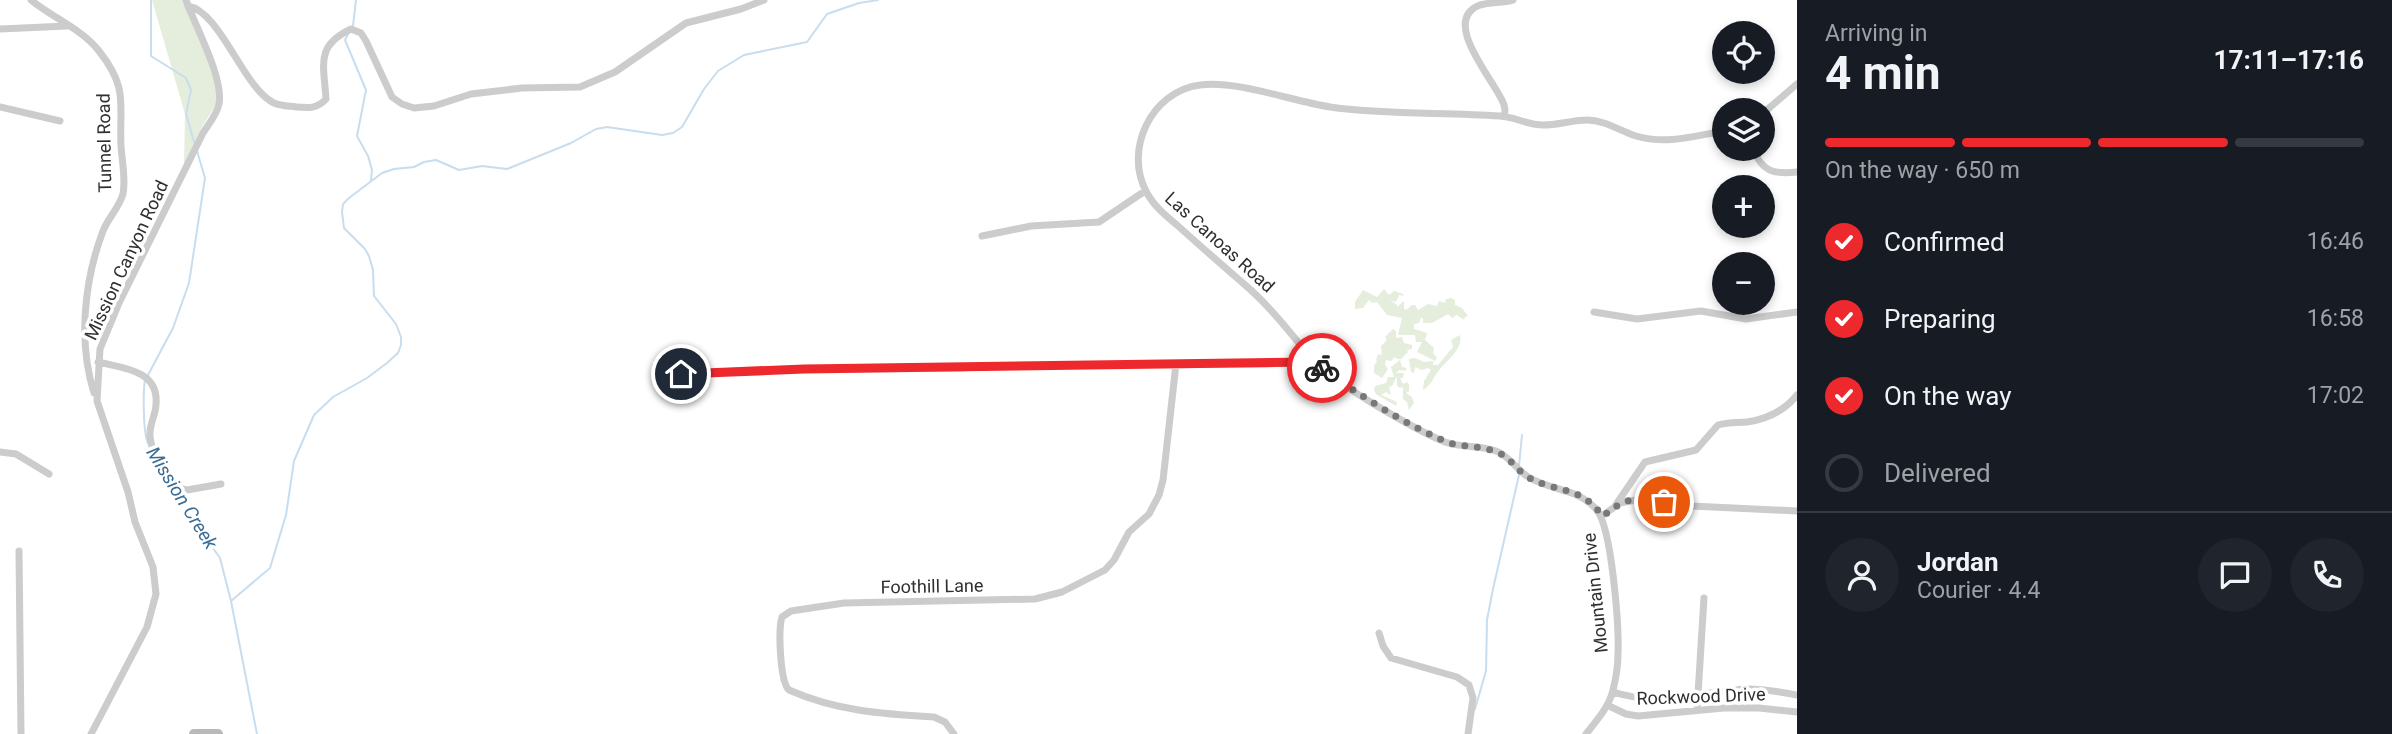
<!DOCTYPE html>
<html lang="en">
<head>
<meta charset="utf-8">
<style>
	:root { --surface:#171b24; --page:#20242c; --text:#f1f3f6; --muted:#9ea1a6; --line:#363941; --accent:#ee292e }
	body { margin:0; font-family:Roboto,sans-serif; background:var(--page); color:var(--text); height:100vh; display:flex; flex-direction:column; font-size:26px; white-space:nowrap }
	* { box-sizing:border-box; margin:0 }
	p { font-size:23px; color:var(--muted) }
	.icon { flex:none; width:38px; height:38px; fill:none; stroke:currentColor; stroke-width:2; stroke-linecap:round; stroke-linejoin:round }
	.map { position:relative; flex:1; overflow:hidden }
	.drawer { display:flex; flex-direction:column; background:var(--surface); width:595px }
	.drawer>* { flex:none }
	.controls { position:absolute; left:1712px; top:21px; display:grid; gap:14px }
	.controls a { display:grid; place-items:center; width:63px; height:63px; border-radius:50%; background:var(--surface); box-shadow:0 4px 10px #0003; font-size:35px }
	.pin { position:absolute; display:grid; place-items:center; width:60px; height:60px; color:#fff; margin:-30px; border:4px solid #fff; border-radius:50%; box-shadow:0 2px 7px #0007 }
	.courier { position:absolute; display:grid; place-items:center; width:70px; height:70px; margin:-35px; border:5px solid #ee292e; border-radius:50%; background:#fff; color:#222; box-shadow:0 2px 9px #0007 }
	.overview em { font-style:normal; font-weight:700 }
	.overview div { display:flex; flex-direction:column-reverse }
	.overview { display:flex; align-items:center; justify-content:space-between; height:119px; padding:0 28px }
	h1 { font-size:46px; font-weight:700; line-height:52px }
	.bar { display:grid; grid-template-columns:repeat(4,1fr); gap:10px 7px; align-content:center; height:84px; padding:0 28px }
	.bar i { height:9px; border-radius:5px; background:var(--line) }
	.bar .on { background:var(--accent) }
	.bar p { grid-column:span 4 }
	.line { display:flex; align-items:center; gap:18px; padding:0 28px; border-top:2px solid var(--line) }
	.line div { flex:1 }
	.round { display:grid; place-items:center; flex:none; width:74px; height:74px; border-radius:37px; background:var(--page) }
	ol { padding:0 28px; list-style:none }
	li { display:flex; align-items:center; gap:21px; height:77px }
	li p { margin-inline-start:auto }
	li .icon { padding:7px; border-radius:50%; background:var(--accent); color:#fff; stroke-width:4 }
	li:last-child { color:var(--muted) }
	li i { width:38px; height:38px; border:4px solid var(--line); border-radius:50% }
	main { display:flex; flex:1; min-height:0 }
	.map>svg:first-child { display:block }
	.green { fill:#e5eddc }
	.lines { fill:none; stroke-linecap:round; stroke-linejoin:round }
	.stream { stroke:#c8ddee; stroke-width:2 }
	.minor { stroke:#ccc; stroke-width:7 }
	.secondary { stroke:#b9b9b9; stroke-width:10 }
	.done { stroke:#787878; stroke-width:7; stroke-dasharray:0 12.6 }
	.route { stroke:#ee292e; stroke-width:9 }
	.labels { text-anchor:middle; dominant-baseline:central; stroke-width:7; stroke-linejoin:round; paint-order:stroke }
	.street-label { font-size:18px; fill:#2f2f2f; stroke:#fff }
	.water-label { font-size:19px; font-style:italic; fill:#386d96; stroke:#fff }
</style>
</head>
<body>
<main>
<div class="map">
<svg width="1797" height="734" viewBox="0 0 1797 734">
	<rect width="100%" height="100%" fill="#fff"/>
	<!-- green -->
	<path class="green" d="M 152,0 L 186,0 L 218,90 L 217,102 L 201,129 L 184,168 L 185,114 Z
		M 1384,289 L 1389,295 L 1394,291 L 1403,294 L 1404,296 L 1399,295 L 1396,302 L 1390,300 L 1397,305 L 1397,307 L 1404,301 L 1404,309 L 1406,310 L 1412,305 L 1415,305 L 1418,310 L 1428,304 L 1437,306 L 1439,301 L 1445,303 L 1446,299 L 1451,298 L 1455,300 L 1455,305 L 1462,308 L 1468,316 L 1465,317 L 1464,320 L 1457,315 L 1452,318 L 1448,314 L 1432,323 L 1423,323 L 1423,318 L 1421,318 L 1419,323 L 1414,324 L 1414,329 L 1427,333 L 1425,340 L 1434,348 L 1433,353 L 1437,358 L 1435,361 L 1417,352 L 1422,342 L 1416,342 L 1415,335 L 1398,335 L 1402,318 L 1387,315 L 1377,302 L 1372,303 L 1369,300 L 1363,308 L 1355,309 L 1355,302 L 1363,290 L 1377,297 Z
		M 1393,329 L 1396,331 L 1396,338 L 1402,337 L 1404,343 L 1412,345 L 1412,349 L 1407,350 L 1408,352 L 1401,359 L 1397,359 L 1395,357 L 1391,361 L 1386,360 L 1385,365 L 1388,369 L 1382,378 L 1374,373 L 1374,366 L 1377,361 L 1376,360 L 1378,354 L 1382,355 L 1381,346 L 1387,340 L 1385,337 Z
		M 1460,335 C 1463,349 1448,359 1440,369 C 1433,377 1432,385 1423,390 L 1424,381 L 1431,370 L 1428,368 L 1422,370 L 1415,367 L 1414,373 L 1411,372 L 1409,359 L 1415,358 L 1424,362 L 1433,361 L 1433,365 L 1438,365 L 1453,347 L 1451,340 Z
		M 1400,360 L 1402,367 L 1407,368 L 1405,371 L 1399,370 L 1396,373 L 1404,373 L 1403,378 L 1400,378 L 1403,384 L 1407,382 L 1409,384 L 1409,391 L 1406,393 L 1412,397 L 1414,403 L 1409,410 L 1407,402 L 1403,399 L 1403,387 L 1400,388 L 1397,386 L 1397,376 L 1392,386 L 1389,387 L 1391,395 L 1386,392 L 1381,395 L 1397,402 L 1396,406 L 1376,394 L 1374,390 L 1375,386 L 1386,383 L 1388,377 L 1394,377 L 1391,367 Z"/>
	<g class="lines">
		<!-- stream -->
		<path class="stream" d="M 151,0 L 151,56 L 186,78 L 191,90 L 186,114 L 194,142
			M 353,26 L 356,0
			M 348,34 L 345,40 L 366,90 L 357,136 L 368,156 L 372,170 L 371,180
			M 148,375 L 173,328 L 189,283 L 205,178 L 197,151
			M 145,380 C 143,391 143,434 148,443
			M 1519,466 L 1522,435
			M 175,490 L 196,524 L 220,558 L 231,601 L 257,734
			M 231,601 L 270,568 L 286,515 L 294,461 L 314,415 L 333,397 L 367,378 L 387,363 L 398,353 L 401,345 L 401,337 L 396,324 L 374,296 L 373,270 L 369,256 L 365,249 L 344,228 L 342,212 L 343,204 L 349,198 L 382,173 L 394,169 L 414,167 L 424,162 L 436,160 L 459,170 L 482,166 L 507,169 L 571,143 L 596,129 L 607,127 L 662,135 L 673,133 L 682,127 L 704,89 L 718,71 L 744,55 L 807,42 L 827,14 L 859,3 L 878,0
			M 1475,709 L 1486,671 L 1487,620 L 1493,589 L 1519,475"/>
		<!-- minor -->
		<path class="minor" d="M 31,0 C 53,18 82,29 99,51 C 129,89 119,104 121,146 C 122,162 126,179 123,194 C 119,208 108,218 103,231 C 84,281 78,342 94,393
			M 188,6 C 221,12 243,88 274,103 C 281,106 289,106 296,107 C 308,108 317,109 326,99 C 324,65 315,46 351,29 L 361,33 L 366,41 L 392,97 L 402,104 L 414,108 L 434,106 L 471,94 L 522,88 L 580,87 L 615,72 L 686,23 L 741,9 L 764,0
			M 0,29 L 67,26
			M 0,107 L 60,121
			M 1762,114 L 1797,84
			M 1504,116 C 1505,113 1505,108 1504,105 C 1498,84 1438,21 1480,5 C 1491,2 1502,3 1513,0
			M 1753,149 C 1762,171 1773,175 1797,172
			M 982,236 L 1031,226 L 1099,222 L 1145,191
			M 1594,312 L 1637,319 L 1701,311 L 1746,319 L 1797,312
			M 98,362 C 123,368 159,370 156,404 C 156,415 149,424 150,436 C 151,453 167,475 178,488 L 187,490 L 221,484
			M 681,374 L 759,370 L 962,368 L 995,366 L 1266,364 L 1314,362
			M 0,452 L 16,454 L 49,474
			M 1615,506 L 1645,462 L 1696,450 L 1718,425 C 1728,422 1737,423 1747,422 C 1768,419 1784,411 1797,395
			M 1602,516 L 1620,503 L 1641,499 L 1692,506 L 1797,511
			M 19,551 L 21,734
			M 1379,633 L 1383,646 L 1391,658 L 1457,677 L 1469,685 L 1473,698 L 1468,734
			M 1613,692 C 1659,707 1701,691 1748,689 C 1765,689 1781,692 1797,695
			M 1607,705 L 1626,714 L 1638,716 L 1724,708 L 1759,708 L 1797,712
			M 1697,710 L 1704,598
			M 91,734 L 147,627 L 156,594 L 153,567 L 135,522 L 128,492 L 97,401 L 100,349 L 119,303 L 203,133 C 209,124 217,114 219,104 C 224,78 195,26 186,0
			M 954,734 L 945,722 L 934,717 C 883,714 836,711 789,690 C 780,682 778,630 782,617 L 791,611 L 844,603 L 1035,599 L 1062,592 L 1105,570 L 1114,560 L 1129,532 L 1149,514 L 1159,495 L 1163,480 L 1176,364
			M 1586,734 C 1597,720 1609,707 1613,690 C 1616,678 1618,666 1618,654 C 1619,627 1612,526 1596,509 C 1577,488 1553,491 1530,478 C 1517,471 1510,456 1496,451 C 1480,445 1461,448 1445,442 C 1416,430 1333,383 1313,360 C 1291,334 1270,306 1244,284 C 1221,264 1199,245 1177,225 C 1166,216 1154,206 1147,193 C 1123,151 1151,91 1200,85 C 1236,80 1292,101 1330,107 C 1386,115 1444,112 1500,116 C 1515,117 1528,125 1543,125 C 1558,125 1573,120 1587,120 C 1605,120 1620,131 1636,136 C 1666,145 1694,136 1724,131"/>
		<!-- secondary -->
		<path class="secondary" d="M 194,734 L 218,734"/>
	</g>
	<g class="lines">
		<!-- done -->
		<path class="done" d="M 1322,368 C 1359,395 1400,421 1442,440 C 1459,448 1477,445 1494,451 C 1509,455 1516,470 1528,477 C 1554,493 1582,485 1602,516 C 1608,513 1611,509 1617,506 C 1631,496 1648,499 1664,502"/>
		<!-- route -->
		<path class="route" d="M 681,374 L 804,369 L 1314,362 L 1322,368"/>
	</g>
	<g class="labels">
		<!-- street labels -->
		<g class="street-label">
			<text transform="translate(104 143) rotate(-91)">Tunnel Road</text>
			<text transform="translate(1220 242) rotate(42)">Las Canoas Road</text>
			<text transform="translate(126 260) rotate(-65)">Mission Canyon Road</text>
			<text transform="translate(932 586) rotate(-1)">Foothill Lane</text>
			<text transform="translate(1595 593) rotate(-96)">Mountain Drive</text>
			<text transform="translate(1701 696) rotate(-2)">Rockwood Drive</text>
		</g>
		<!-- water labels -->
		<g class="water-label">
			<text transform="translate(182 498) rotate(58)">Mission Creek</text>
		</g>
	</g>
</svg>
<div class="controls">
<a><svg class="icon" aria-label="locate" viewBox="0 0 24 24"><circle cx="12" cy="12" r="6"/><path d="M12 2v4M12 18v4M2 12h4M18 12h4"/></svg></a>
<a><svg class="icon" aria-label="layers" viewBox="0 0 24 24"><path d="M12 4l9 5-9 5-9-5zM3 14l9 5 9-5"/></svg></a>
<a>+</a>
<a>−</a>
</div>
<div class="pin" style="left:1664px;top:502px;background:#ea580c"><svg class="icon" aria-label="bag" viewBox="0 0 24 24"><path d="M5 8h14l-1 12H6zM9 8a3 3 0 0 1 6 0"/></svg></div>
<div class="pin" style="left:681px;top:374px;background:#1f2937"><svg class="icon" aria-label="home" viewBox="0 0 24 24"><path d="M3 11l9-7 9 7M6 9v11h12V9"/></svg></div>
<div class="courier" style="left:1322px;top:368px"><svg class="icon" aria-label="bike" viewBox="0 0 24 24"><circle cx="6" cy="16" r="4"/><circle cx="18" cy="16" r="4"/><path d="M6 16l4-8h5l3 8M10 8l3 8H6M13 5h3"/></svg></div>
</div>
<section class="drawer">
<div class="overview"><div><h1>4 min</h1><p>Arriving in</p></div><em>17:11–17:16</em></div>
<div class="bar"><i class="on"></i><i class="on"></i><i class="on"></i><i></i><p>On the way · 650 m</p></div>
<ol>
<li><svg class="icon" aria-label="check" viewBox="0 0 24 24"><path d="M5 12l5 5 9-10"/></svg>Confirmed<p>16:46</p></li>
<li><svg class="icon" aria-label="check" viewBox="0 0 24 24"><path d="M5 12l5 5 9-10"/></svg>Preparing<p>16:58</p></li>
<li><svg class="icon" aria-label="check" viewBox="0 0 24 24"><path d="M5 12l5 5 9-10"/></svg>On the way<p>17:02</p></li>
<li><i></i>Delivered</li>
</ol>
<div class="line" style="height:126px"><a class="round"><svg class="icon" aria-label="person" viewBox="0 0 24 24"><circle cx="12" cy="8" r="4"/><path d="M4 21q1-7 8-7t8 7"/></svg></a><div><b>Jordan</b><p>Courier · 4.4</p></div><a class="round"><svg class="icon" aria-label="chat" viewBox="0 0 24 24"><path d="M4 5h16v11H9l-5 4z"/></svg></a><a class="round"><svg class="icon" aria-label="phone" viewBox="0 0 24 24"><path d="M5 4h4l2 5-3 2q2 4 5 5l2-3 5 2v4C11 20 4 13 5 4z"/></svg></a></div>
</section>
</main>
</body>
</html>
